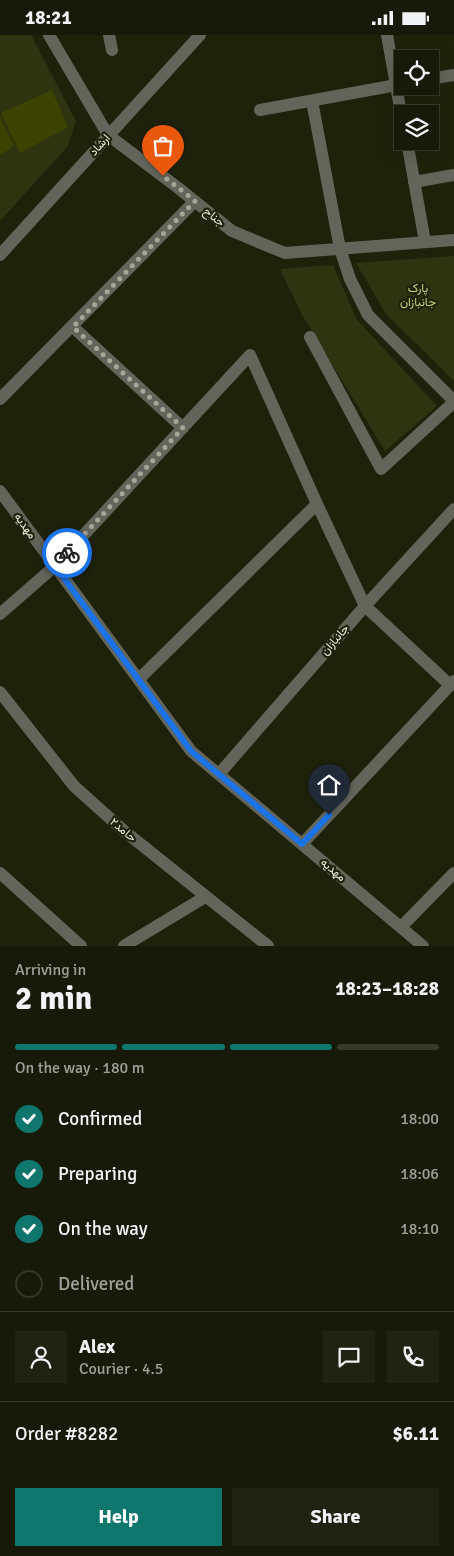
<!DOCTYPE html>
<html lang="en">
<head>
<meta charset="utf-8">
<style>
	:root { --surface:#171a08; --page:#202312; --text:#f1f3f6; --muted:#9ea19c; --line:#363829; --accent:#0f766e }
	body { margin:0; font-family:Signika,Vazirmatn,sans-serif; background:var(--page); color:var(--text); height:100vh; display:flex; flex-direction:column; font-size:19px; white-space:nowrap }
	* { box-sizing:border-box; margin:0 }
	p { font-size:16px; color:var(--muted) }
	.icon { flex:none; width:28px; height:28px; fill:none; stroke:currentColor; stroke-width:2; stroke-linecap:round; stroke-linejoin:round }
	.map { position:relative; height:911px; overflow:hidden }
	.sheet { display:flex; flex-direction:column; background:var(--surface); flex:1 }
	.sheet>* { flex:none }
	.buttons { position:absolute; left:394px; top:15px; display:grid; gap:10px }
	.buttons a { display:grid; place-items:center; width:45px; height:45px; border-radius:0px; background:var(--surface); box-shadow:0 5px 20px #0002,0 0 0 1px var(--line); font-size:25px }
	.pin { position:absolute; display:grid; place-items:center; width:42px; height:42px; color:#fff; margin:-51px -21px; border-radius:50% 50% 50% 0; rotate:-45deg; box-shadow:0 0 5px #0007 }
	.pin .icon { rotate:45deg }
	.courier { position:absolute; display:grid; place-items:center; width:50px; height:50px; margin:-25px; border:4px solid #1a73e8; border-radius:50%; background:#fff; color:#222; box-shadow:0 1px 6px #0007 }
	.summary em { font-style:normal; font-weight:800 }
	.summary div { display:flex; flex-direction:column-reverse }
	.summary { display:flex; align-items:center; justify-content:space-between; height:85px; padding:0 15px }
	h1 { font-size:32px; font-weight:800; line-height:38px }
	.bar { display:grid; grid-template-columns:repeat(4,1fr); gap:8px 5px; align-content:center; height:60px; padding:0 15px }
	.bar i { height:6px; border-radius:4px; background:var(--line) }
	.bar .active { background:var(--accent) }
	.bar p { grid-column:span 4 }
	.line { display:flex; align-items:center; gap:12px; padding:0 15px; border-top:1px solid var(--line) }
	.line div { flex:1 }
	.round { display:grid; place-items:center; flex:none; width:52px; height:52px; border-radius:0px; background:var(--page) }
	ol { padding:0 15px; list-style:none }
	li { display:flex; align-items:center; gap:15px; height:55px }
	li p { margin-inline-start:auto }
	li .icon { padding:5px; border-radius:50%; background:var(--accent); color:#fff; stroke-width:4 }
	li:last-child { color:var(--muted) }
	li i { width:28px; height:28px; border:2px solid var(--line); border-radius:50% }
	.cta { display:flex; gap:10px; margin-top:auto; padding:10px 15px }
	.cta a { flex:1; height:58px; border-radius:0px; background:var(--accent); color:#fff; font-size:20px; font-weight:800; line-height:58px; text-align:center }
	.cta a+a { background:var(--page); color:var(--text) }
	.status { display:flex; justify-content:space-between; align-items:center; height:35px; padding:0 25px; background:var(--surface); direction:ltr }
	.status svg { height:14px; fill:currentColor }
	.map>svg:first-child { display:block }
	.green { fill:#2f3410 }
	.building { fill:#3c4300 }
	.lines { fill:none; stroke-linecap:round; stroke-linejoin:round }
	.minor { stroke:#63655a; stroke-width:12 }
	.done { stroke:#a5a896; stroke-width:5; stroke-dasharray:0 9 }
	.route { stroke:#1a73e8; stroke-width:6 }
	.labels { text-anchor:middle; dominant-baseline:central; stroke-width:4.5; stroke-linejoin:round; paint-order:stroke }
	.street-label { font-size:12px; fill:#edf0e1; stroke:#1f220b }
	.park-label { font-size:12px; fill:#c6d47a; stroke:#1f220b }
</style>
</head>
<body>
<div class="status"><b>18:21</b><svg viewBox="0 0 49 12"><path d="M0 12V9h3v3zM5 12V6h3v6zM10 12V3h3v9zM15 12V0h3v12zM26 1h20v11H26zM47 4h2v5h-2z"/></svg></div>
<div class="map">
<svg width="454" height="911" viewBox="0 0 454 911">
	<rect width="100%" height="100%" fill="#1f220b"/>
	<!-- green -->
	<path class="green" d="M 0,0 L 31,0 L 76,86 L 68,111 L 0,186 Z
		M 454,221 L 454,346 L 386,279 L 356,228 Z
		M 333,230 L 357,285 L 437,371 L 385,416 L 301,278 L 280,234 Z"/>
	<!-- building -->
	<path class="building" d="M 52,55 L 68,92 L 20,118 L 1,78 Z
		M 0,82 L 14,111 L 0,120 Z"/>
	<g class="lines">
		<!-- minor -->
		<path class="minor" d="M 49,0 L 108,100 L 177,152 L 232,196 L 285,218 L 454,205
			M 109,0 L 112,15
			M 387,0 L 402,84
			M 430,44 L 454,40
			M 312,66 L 340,214 L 350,244 L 368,280 L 454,366
			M 260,75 L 402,49
			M 407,106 L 425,207
			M 414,147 L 454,140
			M 0,220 L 200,0
			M 73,292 L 183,393
			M 310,302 L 381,434 L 454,367
			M 0,364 L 195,166
			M 0,456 L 191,716 L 423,911
			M 0,579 L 55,531 L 250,320 L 317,469 L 365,571 L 450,650
			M 139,644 L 317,469
			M 0,657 L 74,751 L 123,795 L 268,911
			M 219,739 L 365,571 L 454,474
			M 302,809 L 454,646
			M 0,838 L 81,911
			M 401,892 L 454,838
			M 124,911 L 205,862"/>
	</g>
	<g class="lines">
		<!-- done -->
		<path class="done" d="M 67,518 L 183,393 L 73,292 L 195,166 L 163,141"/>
		<!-- route -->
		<path class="route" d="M 67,518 L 55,531 L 191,716 L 302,809 L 329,780"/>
	</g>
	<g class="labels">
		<!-- street labels -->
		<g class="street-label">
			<text transform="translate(100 110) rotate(-48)">ارشاد</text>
			<text transform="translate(214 182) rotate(39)">جناح</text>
			<text transform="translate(25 491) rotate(54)">مهدیه</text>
			<text transform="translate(335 605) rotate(-49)">جانبازان</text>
			<text transform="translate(123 795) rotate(40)">حامد۲</text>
			<text transform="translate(333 835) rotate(40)">مهدیه</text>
		</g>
		<!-- park labels -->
		<g class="park-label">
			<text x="418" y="253">پارک<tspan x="418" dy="14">جانبازان</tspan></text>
		</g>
	</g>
</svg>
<div class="buttons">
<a><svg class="icon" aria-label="locate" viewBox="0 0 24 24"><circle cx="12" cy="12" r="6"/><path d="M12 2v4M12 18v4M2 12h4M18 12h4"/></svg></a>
<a><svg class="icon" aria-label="layers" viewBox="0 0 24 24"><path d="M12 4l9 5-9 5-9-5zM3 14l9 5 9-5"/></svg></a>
</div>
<div class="pin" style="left:163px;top:141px;background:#ea580c"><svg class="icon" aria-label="bag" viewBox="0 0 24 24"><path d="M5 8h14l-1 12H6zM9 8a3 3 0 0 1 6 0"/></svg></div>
<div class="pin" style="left:329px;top:780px;background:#1f2937"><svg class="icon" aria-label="home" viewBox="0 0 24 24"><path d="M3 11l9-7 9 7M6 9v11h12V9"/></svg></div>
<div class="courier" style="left:67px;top:518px"><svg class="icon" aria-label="bike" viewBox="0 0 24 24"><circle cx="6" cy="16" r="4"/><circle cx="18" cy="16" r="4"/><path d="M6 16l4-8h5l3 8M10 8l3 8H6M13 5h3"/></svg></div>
</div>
<section class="sheet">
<div class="summary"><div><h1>2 min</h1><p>Arriving in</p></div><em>18:23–18:28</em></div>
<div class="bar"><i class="active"></i><i class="active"></i><i class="active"></i><i></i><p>On the way · 180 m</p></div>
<ol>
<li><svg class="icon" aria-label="check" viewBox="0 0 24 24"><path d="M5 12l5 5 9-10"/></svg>Confirmed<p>18:00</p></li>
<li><svg class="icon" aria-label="check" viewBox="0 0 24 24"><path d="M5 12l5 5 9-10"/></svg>Preparing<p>18:06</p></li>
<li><svg class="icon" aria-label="check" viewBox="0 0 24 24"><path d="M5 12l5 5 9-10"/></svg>On the way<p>18:10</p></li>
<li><i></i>Delivered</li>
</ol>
<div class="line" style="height:90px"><a class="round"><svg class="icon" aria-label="person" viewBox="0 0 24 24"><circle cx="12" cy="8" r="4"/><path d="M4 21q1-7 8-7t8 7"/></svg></a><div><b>Alex</b><p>Courier · 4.5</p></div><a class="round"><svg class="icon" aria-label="chat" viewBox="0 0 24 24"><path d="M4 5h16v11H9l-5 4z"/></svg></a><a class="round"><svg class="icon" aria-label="phone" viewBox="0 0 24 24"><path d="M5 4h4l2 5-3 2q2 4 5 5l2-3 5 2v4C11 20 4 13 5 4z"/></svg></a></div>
<div class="line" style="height:65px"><div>Order #8282</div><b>$6.11</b></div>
<div class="cta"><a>Help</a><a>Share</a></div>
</section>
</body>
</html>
